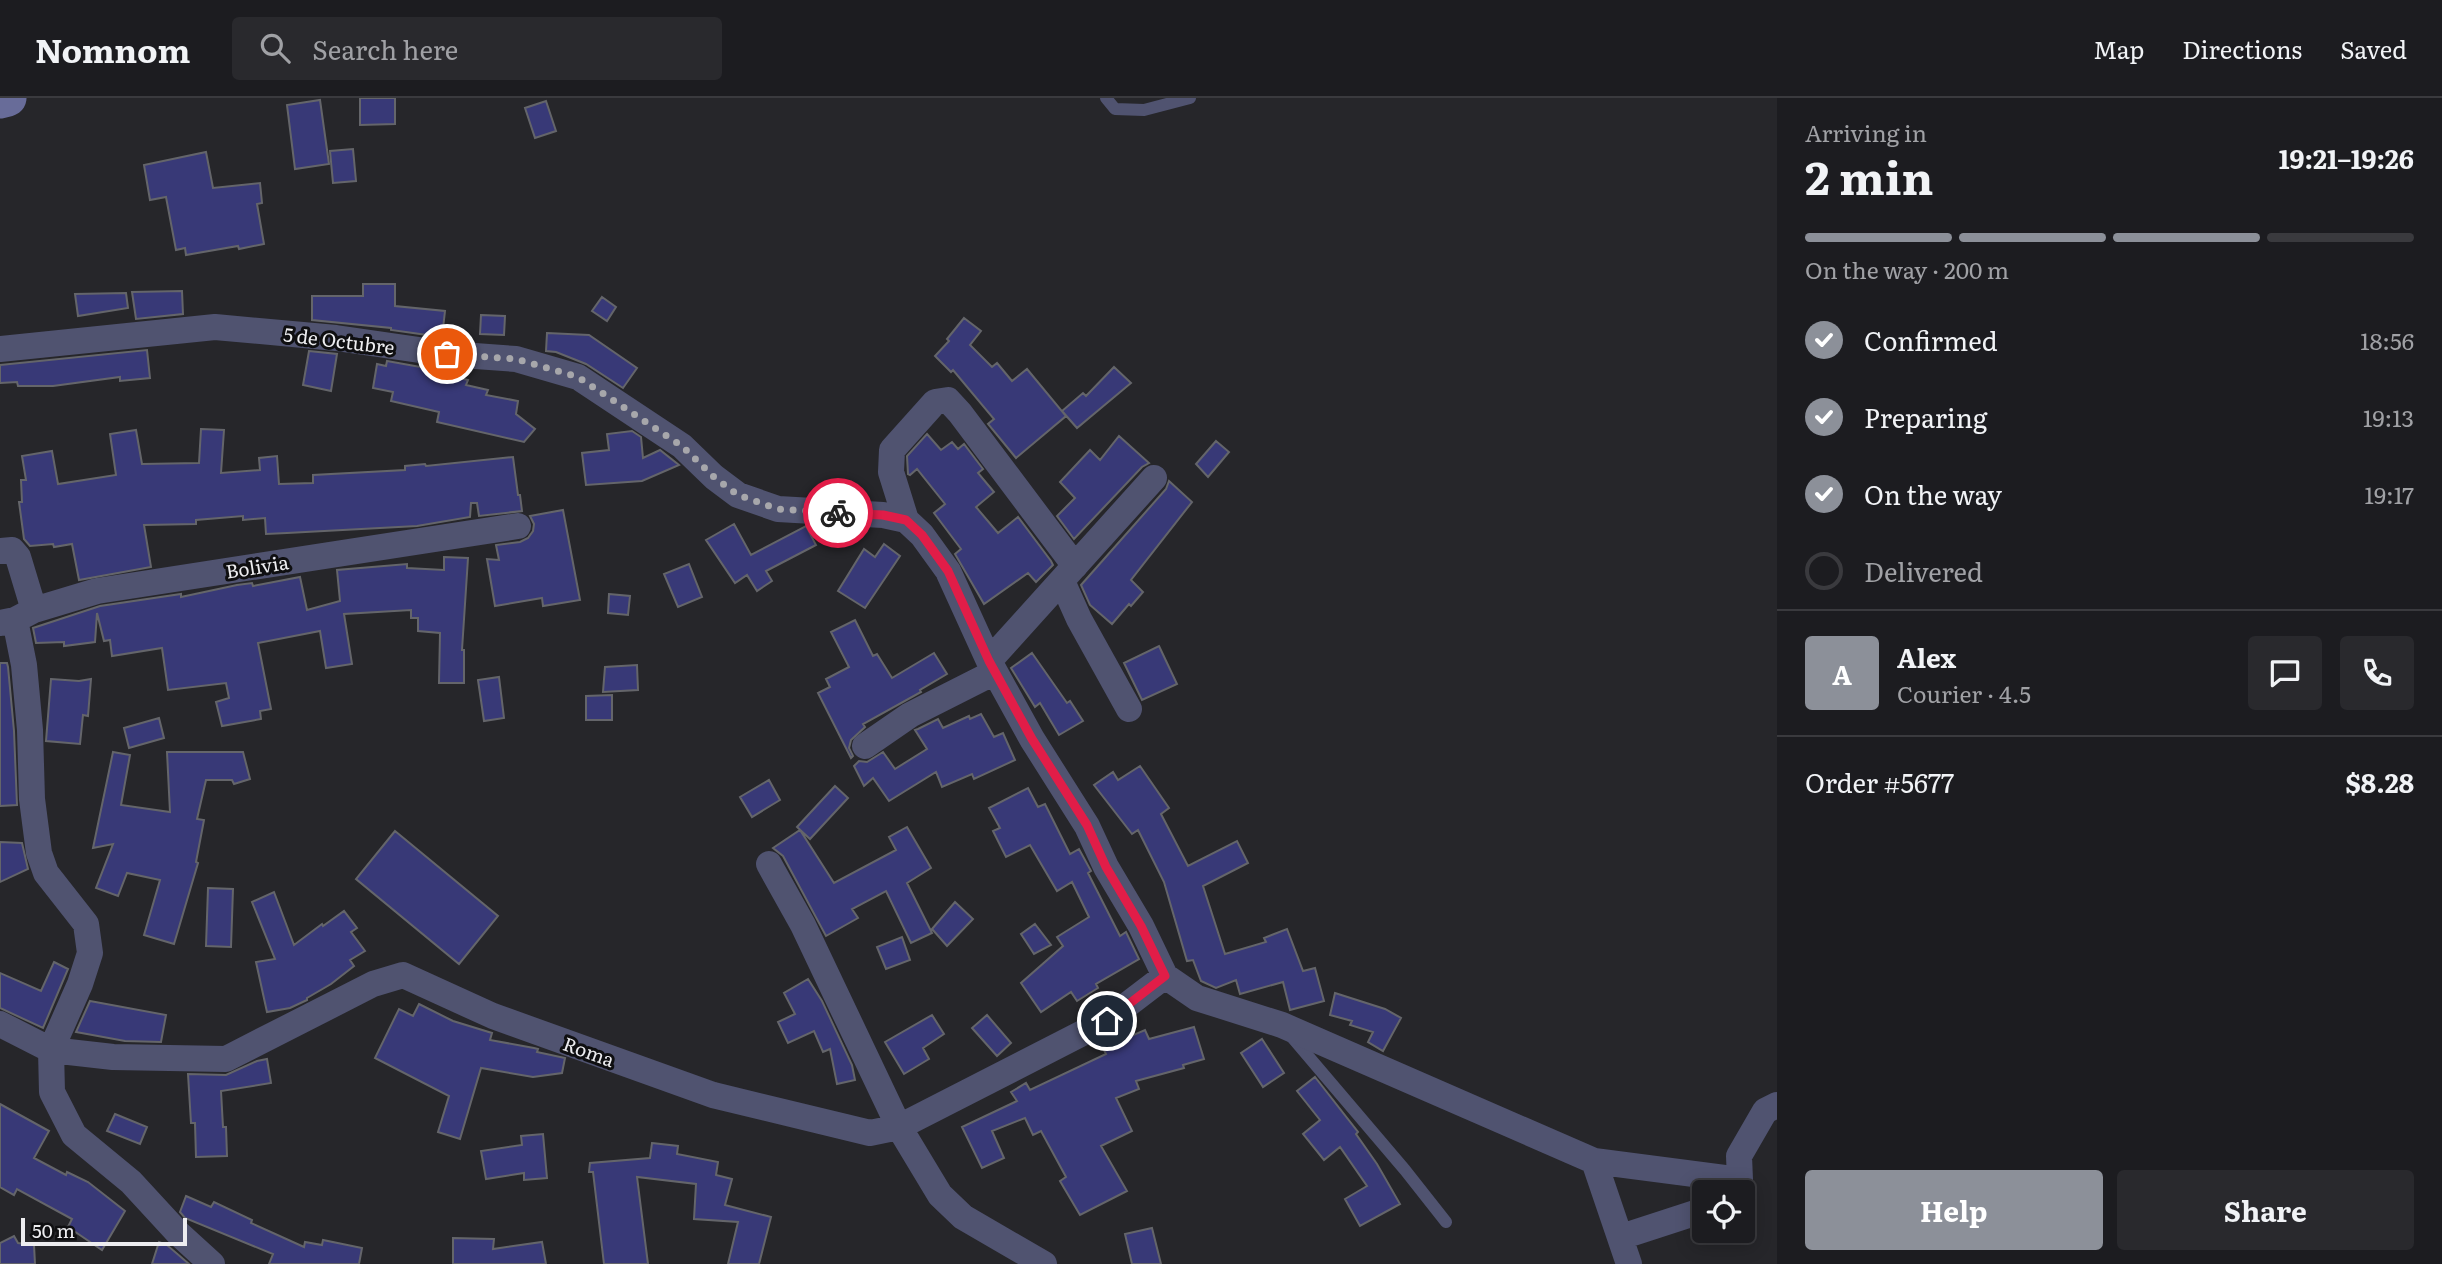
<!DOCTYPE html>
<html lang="en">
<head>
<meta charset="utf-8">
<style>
	:root { --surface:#1c1c20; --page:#29292d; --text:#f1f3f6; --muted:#a0a1a5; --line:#3a3a3e; --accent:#8c9099 }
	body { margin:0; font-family:Literata,serif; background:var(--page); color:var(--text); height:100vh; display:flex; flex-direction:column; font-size:26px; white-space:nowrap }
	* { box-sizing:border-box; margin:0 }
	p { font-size:23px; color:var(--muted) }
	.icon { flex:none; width:38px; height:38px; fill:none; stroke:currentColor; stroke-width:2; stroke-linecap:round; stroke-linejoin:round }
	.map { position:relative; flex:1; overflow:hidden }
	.drawer { display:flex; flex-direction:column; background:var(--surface); width:665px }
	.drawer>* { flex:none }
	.controls { position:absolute; left:1692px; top:1082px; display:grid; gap:14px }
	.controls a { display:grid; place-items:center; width:63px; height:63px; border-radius:7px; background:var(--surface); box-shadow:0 4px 18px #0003,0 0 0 2px var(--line); font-size:35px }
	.scale { position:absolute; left:21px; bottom:18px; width:166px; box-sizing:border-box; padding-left:7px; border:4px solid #ededf0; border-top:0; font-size:19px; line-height:24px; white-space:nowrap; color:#ededf0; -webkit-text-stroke:5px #0f0f11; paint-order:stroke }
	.pin { position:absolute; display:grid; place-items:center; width:60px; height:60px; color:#fff; margin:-30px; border:4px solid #fff; border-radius:50%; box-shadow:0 2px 7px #0007 }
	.courier { position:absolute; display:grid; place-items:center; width:70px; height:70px; margin:-35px; border:5px solid #e11d48; border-radius:50%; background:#fff; color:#222; box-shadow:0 2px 9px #0007 }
	.overview em { font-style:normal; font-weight:700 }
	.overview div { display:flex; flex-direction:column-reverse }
	.overview { display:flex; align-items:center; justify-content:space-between; height:119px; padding:0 28px }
	h1 { font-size:46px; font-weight:700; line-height:52px }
	.bar { display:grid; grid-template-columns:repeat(4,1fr); gap:10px 7px; align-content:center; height:84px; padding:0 28px }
	.bar i { height:9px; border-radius:5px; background:var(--line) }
	.bar .selected { background:var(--accent) }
	.bar p { grid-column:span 4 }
	.line { display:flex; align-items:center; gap:18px; padding:0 28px; border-top:2px solid var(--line) }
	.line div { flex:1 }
	.round { display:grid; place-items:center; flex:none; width:74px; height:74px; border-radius:7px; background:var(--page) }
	ol { padding:0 28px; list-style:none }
	li { display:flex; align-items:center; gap:21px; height:77px }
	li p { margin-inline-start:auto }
	li .icon { padding:7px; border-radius:50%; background:var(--accent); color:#fff; stroke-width:4 }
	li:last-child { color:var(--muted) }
	li i { width:38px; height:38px; border:4px solid var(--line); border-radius:50% }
	.cta { display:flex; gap:14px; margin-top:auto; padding:14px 28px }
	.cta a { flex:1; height:80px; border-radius:7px; background:var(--accent); color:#fff; font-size:28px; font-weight:700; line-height:80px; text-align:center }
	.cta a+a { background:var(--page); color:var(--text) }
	header { display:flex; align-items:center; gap:42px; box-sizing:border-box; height:98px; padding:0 35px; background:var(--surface); border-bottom:2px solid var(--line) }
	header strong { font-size:33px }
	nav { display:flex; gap:38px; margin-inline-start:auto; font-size:24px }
	.search { width:490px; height:63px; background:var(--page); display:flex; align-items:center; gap:18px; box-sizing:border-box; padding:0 24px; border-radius:7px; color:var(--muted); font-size:26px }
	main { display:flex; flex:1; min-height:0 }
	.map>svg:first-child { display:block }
	.building { fill:#383977; stroke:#64656a; stroke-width:2 }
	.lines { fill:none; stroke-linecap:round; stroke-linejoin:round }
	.lane { stroke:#505370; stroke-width:12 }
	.street { stroke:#505370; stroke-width:26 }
	.secondary { stroke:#686c99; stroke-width:37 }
	.done { stroke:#a7a7ab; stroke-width:7; stroke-dasharray:0 12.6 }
	.route { stroke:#e11d48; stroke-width:9 }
	.labels { text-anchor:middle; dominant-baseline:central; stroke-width:6; stroke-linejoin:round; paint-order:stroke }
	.street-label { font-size:19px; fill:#ededf0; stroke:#0f0f11 }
</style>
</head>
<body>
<header>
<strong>Nomnom</strong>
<div class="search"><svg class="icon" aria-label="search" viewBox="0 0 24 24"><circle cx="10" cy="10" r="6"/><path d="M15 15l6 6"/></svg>Search here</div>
<nav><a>Map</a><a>Directions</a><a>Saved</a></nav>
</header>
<main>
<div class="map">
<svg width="1777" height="1166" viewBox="0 0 1777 1166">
	<rect width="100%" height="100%" fill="#26262a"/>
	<!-- building -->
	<path class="building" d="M 360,0 L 395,0 L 395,26 L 360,27 Z
		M 320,2 L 329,66 L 295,71 L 287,7 Z
		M 546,3 L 556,33 L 535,40 L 525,10 Z
		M 353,51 L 356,83 L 333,85 L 330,53 Z
		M 206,54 L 213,90 L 260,85 L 262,105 L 257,106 L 264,146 L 239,151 L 238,148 L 186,157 L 185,150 L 176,152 L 166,99 L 150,102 L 144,67 Z
		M 363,186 L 395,186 L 395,208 L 445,213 L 442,239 L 391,232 L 391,230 L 312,222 L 312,198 L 363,198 Z
		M 182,193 L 183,216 L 136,221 L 132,194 Z
		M 126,195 L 128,210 L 78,218 L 75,196 Z
		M 602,199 L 616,209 L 607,223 L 592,213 Z
		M 481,217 L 505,218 L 504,237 L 480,236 Z
		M 964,220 L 981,233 L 970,247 L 992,269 L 997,265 L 1012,283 L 1027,271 L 1066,318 L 1016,360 L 988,326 L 994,321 L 953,272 L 951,274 L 935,258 L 949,243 L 947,241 Z
		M 547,235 L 589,237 L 637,270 L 623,290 L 586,266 L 556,254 L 546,253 Z
		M 147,252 L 150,280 L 120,283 L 120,279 L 53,288 L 18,288 L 17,284 L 0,285 L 0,267 Z
		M 309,253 L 337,256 L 331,293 L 303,287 Z
		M 387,263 L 443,273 L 442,276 L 468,282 L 466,287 L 488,292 L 486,297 L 518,303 L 516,316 L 535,331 L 524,344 L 437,324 L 439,314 L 391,303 L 393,294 L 373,290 L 377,266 L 386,268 Z
		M 1114,269 L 1131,285 L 1077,330 L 1062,313 L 1083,295 L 1086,298 Z
		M 201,331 L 224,332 L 221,375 L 260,372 L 259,360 L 277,358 L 279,386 L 313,385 L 313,377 L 405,372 L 405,368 L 425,366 L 426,368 L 513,359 L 518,397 L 520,397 L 522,413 L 479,418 L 477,405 L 471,405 L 470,419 L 417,428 L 287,435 L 266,436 L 265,420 L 243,422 L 243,418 L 196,422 L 196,426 L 144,427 L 151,469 L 79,482 L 72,446 L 54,449 L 53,446 L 30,448 L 24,441 L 19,404 L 22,404 L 21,382 L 26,382 L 22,358 L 52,353 L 58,386 L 116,377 L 110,336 L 136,332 L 142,366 L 199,365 Z
		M 632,333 L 641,339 L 643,360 L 660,352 L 679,367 L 642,383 L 586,387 L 582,355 L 609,352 L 607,336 Z
		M 927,336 L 941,352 L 952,344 L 958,351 L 964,346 L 983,371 L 978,375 L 994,394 L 976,409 L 998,435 L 1018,419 L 1051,463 L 1053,467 L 1036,484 L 1028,475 L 984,506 L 955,456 L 961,451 L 934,415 L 945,406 L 917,371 L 910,377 L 908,376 L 907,358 Z
		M 1119,338 L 1149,365 L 1142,369 L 1074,441 L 1057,418 L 1075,400 L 1060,384 L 1090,352 L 1100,362 Z
		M 1216,343 L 1229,354 L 1208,379 L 1196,366 Z
		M 1169,383 L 1192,404 L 1131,482 L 1143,494 L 1131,508 L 1129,506 L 1112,526 L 1090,507 L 1081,487 L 1166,391 Z
		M 563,412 L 580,502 L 543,508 L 542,500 L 495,508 L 487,461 L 499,462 L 496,447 L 520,444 L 528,440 L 533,433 L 534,426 L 530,418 Z
		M 734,426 L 751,457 L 806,428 L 816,447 L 766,473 L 772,483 L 757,493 L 747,477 L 735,485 L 706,442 Z
		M 884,446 L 900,458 L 865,510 L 838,493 L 864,451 L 875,459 Z
		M 444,459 L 468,460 L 462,552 L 464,552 L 464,585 L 439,585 L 440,535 L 418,533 L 418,520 L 411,520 L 411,512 L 344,516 L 352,566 L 326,570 L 320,533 L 258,545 L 271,611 L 260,613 L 261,621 L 222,628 L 216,604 L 229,600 L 226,585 L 168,592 L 162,550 L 112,558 L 110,542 L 104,543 L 97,515 L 95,544 L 64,548 L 64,544 L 36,545 L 33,530 L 100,508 L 181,496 L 181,499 L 237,487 L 252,485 L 253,488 L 300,479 L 307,512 L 340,503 L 337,472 L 407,466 L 407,470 L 444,472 Z
		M 689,466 L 702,499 L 678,509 L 664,476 Z
		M 609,496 L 630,498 L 628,517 L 608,515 Z
		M 855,522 L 873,558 L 877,556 L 892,580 L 934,555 L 947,576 L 920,592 L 921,594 L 863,626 L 865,629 L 851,642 L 849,650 L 853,658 L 851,660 L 818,595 L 830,589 L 826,581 L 849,569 L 831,534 Z
		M 1159,548 L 1177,586 L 1142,602 L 1124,565 Z
		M 1032,555 L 1067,605 L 1070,603 L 1083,623 L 1059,637 L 1040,605 L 1035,609 L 1011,570 Z
		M 0,565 L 7,565 L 8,569 L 14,633 L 17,707 L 0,708 Z
		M 637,567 L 638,592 L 603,594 L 605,569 Z
		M 499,579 L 504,620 L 484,623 L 478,582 Z
		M 51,581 L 79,583 L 91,581 L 88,618 L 83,617 L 80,646 L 46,643 Z
		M 612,597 L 612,622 L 586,622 L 586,598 Z
		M 981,616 L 994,639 L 1003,635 L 1015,662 L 974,681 L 972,676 L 942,689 L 936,674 L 889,703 L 873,680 L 864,688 L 854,668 L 859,663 L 867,664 L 883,654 L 895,671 L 927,651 L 915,632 L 918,631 L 938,621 L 943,630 L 969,618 L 970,621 Z
		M 159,620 L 164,640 L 129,650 L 124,630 Z
		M 113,654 L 130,657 L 121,707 L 170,714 L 167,654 L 243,654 L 250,681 L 234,686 L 232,682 L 206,682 L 197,721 L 204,722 L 196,764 L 198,765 L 174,846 L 144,837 L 160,782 L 127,775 L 118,798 L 96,790 L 113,746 L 93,750 Z
		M 1140,668 L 1169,710 L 1161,716 L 1188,768 L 1237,743 L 1248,765 L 1203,788 L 1225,856 L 1266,844 L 1264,840 L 1287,831 L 1303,873 L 1315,870 L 1324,903 L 1290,912 L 1283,884 L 1240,896 L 1236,882 L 1216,890 L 1201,883 L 1193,862 L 1187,863 L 1164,784 L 1138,732 L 1132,736 L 1094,687 L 1113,674 L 1118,682 Z
		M 769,682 L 780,702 L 752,719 L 740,699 Z
		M 835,688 L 848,700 L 810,741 L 797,729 Z
		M 1028,690 L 1038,709 L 1045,706 L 1070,756 L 1079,751 L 1091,773 L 1088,775 L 1120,838 L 1126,834 L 1139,861 L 1096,886 L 1098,890 L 1077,903 L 1071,894 L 1041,914 L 1021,885 L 1063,848 L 1057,839 L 1089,819 L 1072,784 L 1057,793 L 1030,747 L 1006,759 L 993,733 L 1000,730 L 989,710 Z
		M 907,729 L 931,770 L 907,785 L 932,835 L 911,845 L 886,793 L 852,811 L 858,820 L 826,838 L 783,758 L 773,750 L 800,732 L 834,785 L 896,752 L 889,739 Z
		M 395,733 L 498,818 L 459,866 L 356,781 Z
		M 0,744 L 22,745 L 28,771 L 0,784 Z
		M 208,790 L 233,791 L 231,849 L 206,848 Z
		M 274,794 L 294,847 L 322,826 L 323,828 L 344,813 L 357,830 L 351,834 L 365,853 L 350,862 L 354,868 L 331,886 L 307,900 L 307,902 L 290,910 L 267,914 L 256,864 L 275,861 L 252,804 Z
		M 955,804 L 973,821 L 947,848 L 932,831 Z
		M 1035,826 L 1051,847 L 1034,856 L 1021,836 Z
		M 902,839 L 910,862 L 886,871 L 877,849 Z
		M 54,864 L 68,871 L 43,930 L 0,910 L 0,875 L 41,893 Z
		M 808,881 L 822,903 L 852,967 L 855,982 L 837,986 L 830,951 L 823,954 L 814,933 L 788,945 L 778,924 L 795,916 L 784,895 Z
		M 1335,895 L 1385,911 L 1401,920 L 1383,953 L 1368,944 L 1373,934 L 1350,927 L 1352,923 L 1330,917 Z
		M 90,903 L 166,917 L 161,944 L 125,943 L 76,934 Z
		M 419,906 L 453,923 L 492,935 L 490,942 L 534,950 L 538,951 L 537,954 L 565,960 L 562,975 L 533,979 L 481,970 L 460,1041 L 438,1034 L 449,998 L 375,960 L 399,911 L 413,918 Z
		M 932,917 L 944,936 L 923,950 L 929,961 L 904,976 L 885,944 Z
		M 987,917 L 1011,945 L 997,958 L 972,930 Z
		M 1194,929 L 1204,961 L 1183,967 L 1184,970 L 1136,983 L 1139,991 L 1116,1000 L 1132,1033 L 1101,1048 L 1127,1093 L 1080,1117 L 1060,1083 L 1066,1079 L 1041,1033 L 1033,1037 L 1025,1020 L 992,1033 L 1004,1060 L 982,1070 L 962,1029 L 1017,1003 L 1011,994 L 1026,985 L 1030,992 L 1106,956 L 1103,950 L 1145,932 L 1149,941 Z
		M 1262,941 L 1284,975 L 1263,989 L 1241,955 Z
		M 267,961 L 271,985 L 221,993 L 223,1029 L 226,1029 L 227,1058 L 196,1059 L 195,1025 L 191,1025 L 188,976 L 226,977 L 257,963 Z
		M 1315,979 L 1358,1034 L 1356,1036 L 1377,1066 L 1400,1106 L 1360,1128 L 1345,1101 L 1367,1088 L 1340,1049 L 1324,1062 L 1303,1036 L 1320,1022 L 1297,993 Z
		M 0,1006 L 49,1033 L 34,1060 L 66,1077 L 67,1074 L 88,1084 L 125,1113 L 102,1152 L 68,1129 L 72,1121 L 17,1091 L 14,1097 L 0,1089 Z
		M 115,1016 L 147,1029 L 140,1046 L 107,1033 Z
		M 543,1036 L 547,1080 L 524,1082 L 524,1075 L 486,1081 L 481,1053 L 522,1047 L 521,1038 Z
		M 652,1045 L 678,1048 L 677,1056 L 718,1064 L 716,1077 L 732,1081 L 725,1107 L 771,1119 L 759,1166 L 728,1166 L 738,1124 L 694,1121 L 696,1086 L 637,1079 L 648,1166 L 604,1166 L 593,1074 L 589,1074 L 590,1065 L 650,1060 Z
		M 186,1098 L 211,1109 L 214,1104 L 252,1122 L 251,1125 L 304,1149 L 305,1144 L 322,1147 L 323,1142 L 362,1150 L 359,1166 L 269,1166 L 273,1156 L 185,1120 L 180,1114 Z
		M 1152,1130 L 1161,1166 L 1132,1166 L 1125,1136 Z
		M 14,1138 L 18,1145 L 34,1147 L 35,1166 L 0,1166 L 0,1145 Z
		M 453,1140 L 494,1141 L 493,1151 L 542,1144 L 546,1166 L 453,1166 Z
		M 159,1144 L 167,1147 L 189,1166 L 152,1166 Z"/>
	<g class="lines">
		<!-- lane -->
		<path class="lane" d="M 1106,0 L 1115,11 L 1144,12 L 1190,0
			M 1291,938 L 1405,1072 L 1446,1124"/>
		<!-- street -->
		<path class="street" d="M 0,251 L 215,229 L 336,240 L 447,256 L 516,261 L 578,279 L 682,348 L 714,379 L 738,397 L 778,411 L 883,417 L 906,422 L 922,437 L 948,473 L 989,563 L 1032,641 L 1087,728 L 1106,769 L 1141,828 L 1165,878 L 1197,900 L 1282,927 L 1594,1063 L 1740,1082
			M 906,422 L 891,374 L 892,352 L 935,304 L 948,302 L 960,315 L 1075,468
			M 0,453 L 12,452 L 18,459 L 34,512
			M 1062,483 L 1079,521 L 1129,611
			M 15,522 L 24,567 L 30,632 L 32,701 L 39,755 L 46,775 L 86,826 L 90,855 L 80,886 L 51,952 L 52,994 L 74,1037 L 131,1084 L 178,1135 L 212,1166
			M 0,525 L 15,522 L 34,512 L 97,493 L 518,428
			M 989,563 L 1154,380
			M 865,648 L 910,617 L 995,574
			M 769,766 L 803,827 L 899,1029 L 940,1097 L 963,1119 L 1044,1166
			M 0,926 L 51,952 L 113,959 L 226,961 L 373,886 L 403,877 L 493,918 L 713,997 L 870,1035 L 899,1029 L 1106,923 L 1165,878
			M 1594,1063 L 1629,1166
			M 1731,1094 L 1740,1082 L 1739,1058 L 1765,1013 L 1777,1007
			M 1621,1139 L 1704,1112"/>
		<!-- secondary -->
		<path class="secondary" d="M 0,2 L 8,0"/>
	</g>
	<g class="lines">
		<!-- done -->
		<path class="done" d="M 447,256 L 516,261 L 578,279 L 682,348 L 714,379 L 738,397 L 778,411 L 838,415"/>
		<!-- route -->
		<path class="route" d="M 838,415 L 883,417 L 906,422 L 922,437 L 948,473 L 989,563 L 1032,641 L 1087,727 L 1106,769 L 1141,828 L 1165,878 L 1107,923"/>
	</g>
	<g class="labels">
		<!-- street labels -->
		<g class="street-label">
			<text transform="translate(339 242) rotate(7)">5 de Octubre</text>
			<text transform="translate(257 468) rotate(-9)">Bolivia</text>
			<text transform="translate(589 953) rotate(20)">Roma</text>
		</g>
	</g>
</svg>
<div class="controls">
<a><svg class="icon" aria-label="locate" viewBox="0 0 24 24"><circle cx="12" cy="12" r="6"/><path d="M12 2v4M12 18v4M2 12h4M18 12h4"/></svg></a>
</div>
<div class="scale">50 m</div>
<div class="pin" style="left:447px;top:256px;background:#ea580c"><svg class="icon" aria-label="bag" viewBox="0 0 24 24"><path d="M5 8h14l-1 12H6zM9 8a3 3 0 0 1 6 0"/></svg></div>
<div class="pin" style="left:1107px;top:923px;background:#1f2937"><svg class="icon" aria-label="home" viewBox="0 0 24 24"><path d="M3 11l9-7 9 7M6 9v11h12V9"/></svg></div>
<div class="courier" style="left:838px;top:415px"><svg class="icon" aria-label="bike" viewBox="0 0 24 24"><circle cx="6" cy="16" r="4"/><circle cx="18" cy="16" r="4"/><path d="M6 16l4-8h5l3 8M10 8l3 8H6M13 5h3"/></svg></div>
</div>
<section class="drawer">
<div class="overview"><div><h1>2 min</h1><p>Arriving in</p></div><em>19:21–19:26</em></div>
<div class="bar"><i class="selected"></i><i class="selected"></i><i class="selected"></i><i></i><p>On the way · 200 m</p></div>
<ol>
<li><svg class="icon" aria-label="check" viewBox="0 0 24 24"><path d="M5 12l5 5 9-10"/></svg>Confirmed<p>18:56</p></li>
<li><svg class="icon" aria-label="check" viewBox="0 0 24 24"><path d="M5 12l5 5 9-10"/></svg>Preparing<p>19:13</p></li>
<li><svg class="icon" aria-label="check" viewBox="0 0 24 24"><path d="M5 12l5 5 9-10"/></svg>On the way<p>19:17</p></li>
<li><i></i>Delivered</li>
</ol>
<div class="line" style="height:126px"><b class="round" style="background:var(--accent);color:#fff">A</b><div><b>Alex</b><p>Courier · 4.5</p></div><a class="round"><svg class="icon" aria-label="chat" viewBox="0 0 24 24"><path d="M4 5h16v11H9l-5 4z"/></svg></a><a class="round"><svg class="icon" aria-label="phone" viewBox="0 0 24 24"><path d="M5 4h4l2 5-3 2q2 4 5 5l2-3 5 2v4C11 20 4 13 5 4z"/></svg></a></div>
<div class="line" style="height:91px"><div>Order #5677</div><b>$8.28</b></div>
<div class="cta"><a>Help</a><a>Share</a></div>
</section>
</main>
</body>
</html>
